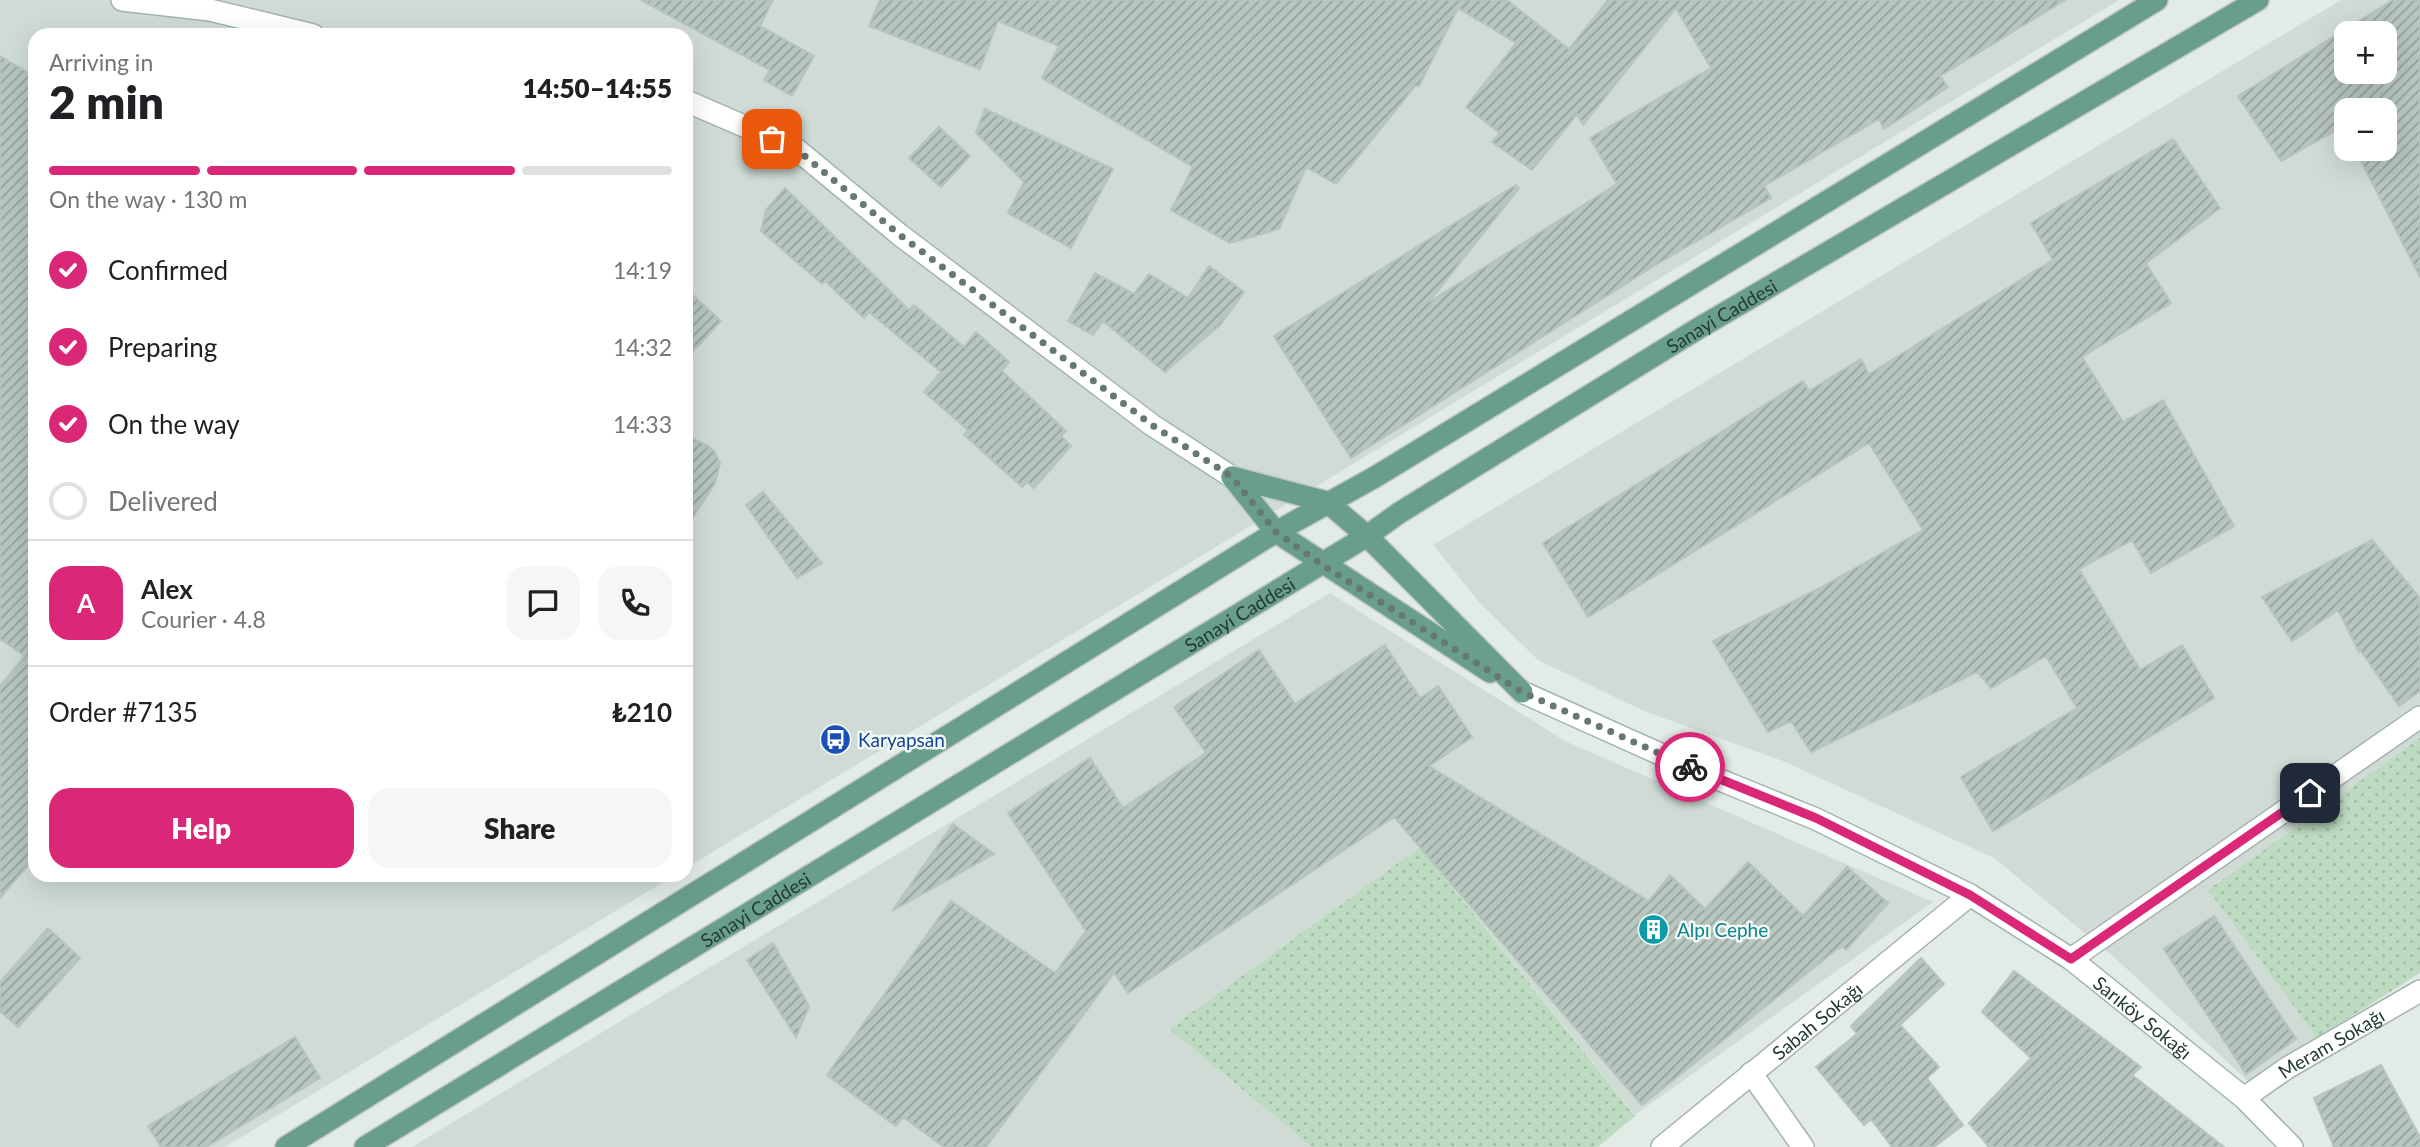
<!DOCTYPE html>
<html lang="en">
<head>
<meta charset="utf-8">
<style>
	:root { --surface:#fff; --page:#f6f6f6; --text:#202124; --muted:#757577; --line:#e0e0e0; --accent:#db2777 }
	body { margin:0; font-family:Lato,sans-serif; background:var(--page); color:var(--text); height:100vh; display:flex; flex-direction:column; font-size:26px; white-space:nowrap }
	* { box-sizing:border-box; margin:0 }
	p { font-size:23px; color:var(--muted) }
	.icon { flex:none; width:38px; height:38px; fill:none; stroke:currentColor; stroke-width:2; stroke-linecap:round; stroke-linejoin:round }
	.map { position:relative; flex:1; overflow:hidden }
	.details { position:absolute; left:28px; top:28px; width:665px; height:854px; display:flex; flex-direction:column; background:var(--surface); border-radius:21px; box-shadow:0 7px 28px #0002 }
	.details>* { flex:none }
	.controls { position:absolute; left:2334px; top:21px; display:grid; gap:14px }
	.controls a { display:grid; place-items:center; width:63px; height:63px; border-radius:14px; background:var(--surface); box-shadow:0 7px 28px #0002; font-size:35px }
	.pin { position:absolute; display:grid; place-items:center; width:60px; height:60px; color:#fff; margin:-30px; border-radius:14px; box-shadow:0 4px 10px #0006 }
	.courier { position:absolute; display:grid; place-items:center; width:70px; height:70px; margin:-35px; border:5px solid #db2777; border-radius:50%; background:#fff; color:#222; box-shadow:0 2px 9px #0007 }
	.summary em { font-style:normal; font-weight:800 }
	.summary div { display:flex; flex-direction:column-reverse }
	.summary { display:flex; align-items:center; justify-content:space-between; height:119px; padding:0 21px }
	h1 { font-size:46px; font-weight:800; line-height:52px }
	.bar { display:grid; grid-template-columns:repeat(4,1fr); gap:10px 7px; align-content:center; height:84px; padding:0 21px }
	.bar i { height:9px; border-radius:5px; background:var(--line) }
	.bar .active { background:var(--accent) }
	.bar p { grid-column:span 4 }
	.line { display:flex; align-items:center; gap:18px; padding:0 21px; border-top:2px solid var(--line) }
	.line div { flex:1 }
	.round { display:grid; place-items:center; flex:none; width:74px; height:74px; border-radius:21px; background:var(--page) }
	ol { padding:0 21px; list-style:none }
	li { display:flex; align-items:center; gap:21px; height:77px }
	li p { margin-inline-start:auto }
	li .icon { padding:7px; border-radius:50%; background:var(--accent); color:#fff; stroke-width:4 }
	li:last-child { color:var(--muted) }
	li i { width:38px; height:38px; border:4px solid var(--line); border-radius:50% }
	.button { display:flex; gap:14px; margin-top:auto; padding:14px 21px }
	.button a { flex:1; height:80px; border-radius:21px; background:var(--accent); color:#fff; font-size:28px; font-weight:800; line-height:80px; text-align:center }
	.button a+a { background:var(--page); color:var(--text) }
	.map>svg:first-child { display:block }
	.built { fill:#d0dbd5; fill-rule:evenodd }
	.grass { fill:url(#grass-dots) }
	.building { fill:url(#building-hatch); stroke:#b5c4bc; stroke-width:2; fill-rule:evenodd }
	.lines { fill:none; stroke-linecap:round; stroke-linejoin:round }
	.street-casing { stroke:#a5b3ac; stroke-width:24 }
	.secondary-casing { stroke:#a1b6ad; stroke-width:24 }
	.primary-casing { stroke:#c1c8c6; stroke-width:24 }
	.street { stroke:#fff; stroke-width:21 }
	.secondary { stroke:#fff; stroke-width:21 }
	.primary { stroke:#699e8b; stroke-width:21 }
	.done { stroke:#667971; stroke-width:7; stroke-dasharray:0 12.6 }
	.route { stroke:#db2777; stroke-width:9 }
	.labels { text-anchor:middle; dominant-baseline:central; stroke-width:5; stroke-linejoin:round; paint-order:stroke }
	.street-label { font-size:19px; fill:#233b32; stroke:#f2f8f4 }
	.transit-label { font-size:19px; fill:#164399; stroke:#f2f8f4; text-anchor:start }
	.culture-label { font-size:19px; fill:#0d838f; stroke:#f2f8f4; text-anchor:start }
</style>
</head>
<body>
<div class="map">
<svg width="2420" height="1147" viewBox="0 0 2420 1147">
	<defs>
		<pattern id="grass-dots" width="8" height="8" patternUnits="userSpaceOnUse" patternTransform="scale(1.75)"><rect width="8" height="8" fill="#bcdbc1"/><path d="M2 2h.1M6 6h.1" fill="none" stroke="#a1bda6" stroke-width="1.8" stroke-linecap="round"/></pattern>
		<pattern id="building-hatch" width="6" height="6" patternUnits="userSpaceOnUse" patternTransform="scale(1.75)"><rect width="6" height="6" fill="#b7c6bf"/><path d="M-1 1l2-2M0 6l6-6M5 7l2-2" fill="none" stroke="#94a29c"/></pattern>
	</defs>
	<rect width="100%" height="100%" fill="#e2ebe6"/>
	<!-- built -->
	<path class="built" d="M 0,0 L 2119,0 L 686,868 L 686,35 L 35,35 L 35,875 L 675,875 L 225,1147 L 0,1147 Z
		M 2341,0 L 2420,0 L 2420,738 L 2208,890 L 2317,1038 L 2248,1081 L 2115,958 L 1994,858 L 1783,761 L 1644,711 L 1538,660 L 1480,603 L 1433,545 ZM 2347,33 L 2385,33 L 2385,72 L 2347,72 ZM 2347,110 L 2385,110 L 2385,149 L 2347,149 Z
		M 1330,593 L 1565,741 L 1933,902 L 1635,1115 L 1420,847 L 1169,1029 L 1312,1147 L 412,1147 Z"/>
	<!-- grass -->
	<path class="grass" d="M 2420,738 L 2420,973 L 2317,1038 L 2208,890 Z
		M 1420,847 L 1635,1116 L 1598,1147 L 1312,1147 L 1169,1029 Z"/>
	<!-- building -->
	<path class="building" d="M 641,0 L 773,0 L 760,26 L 814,56 L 792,96 L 764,80 L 770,70 Z
		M 880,0 L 1507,0 L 1569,49 L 1608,0 L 2065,0 L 1940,76 L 1948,87 L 1884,129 L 1879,119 L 1764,186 L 1771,198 L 1657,264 L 1351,458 L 1274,336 L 1516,185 L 1519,188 L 1429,302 L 1617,184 L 1590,138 L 1711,68 L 1676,8 L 1583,125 L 1577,114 L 1532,170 L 1492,142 L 1500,133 L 1466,107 L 1516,43 L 1458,8 L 1419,86 L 1415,86 L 1336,184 L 1306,167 L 1279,229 L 1230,243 L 1171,210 L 1193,167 L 1042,78 L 1059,46 L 998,21 L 980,69 L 869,26 Z
		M 2393,0 L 2420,0 L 2420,277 L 2355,149 L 2385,149 L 2385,110 L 2347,110 L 2347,132 L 2344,126 L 2281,161 L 2238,96 ZM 2347,33 L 2385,33 L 2385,72 L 2347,72 Z
		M 0,56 L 35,77 L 35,857 L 0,898 L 0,686 L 25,656 L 0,639 Z
		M 985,109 L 1113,169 L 1071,248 L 1008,213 L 1024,182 L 976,133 Z
		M 939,127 L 970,156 L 941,187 L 909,158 Z
		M 2173,139 L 2220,208 L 2146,263 L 2171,303 L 2082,357 L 2123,422 L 2163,400 L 2234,526 L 2151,573 L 2132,540 L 2079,569 L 2140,670 L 2182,645 L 2214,698 L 1993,831 L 1961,777 L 2077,708 L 2046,656 L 1991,688 L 1977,672 L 1811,752 L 1791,721 L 1768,732 L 1713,641 L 1818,589 L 1923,530 L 1869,443 L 1588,617 L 1543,543 L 1803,381 L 1809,391 L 1861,359 L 1869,374 L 2053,260 L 2031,223 Z
		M 785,188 L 909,310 L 914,305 L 964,347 L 976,332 L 1009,362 L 1002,371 L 1066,431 L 1061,436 L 1071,446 L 1034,488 L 1027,482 L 1022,487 L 964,435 L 968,430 L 924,392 L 941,372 L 869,312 L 864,318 L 825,281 L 822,284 L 761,231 L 766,210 Z
		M 1209,266 L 1244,292 L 1221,324 L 1165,372 L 1103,321 L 1093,335 L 1068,321 L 1095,273 L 1134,294 L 1149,274 L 1188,298 Z
		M 686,289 L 721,321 L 686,359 Z
		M 686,435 L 708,446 L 715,452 L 720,463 L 715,483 L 686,528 Z
		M 763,492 L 822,563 L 797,578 L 746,505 Z
		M 2372,540 L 2420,598 L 2420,691 L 2399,706 L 2361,651 L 2359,652 L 2338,610 L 2292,641 L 2262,597 Z
		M 1385,645 L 1420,698 L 1438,686 L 1472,737 L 1429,766 L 1649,901 L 1670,875 L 1705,909 L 1748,862 L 1803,916 L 1847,867 L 1888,903 L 1846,950 L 1841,946 L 1642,1105 L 1394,817 L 1128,993 L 1114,973 L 986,1147 L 944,1147 L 903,1117 L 896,1126 L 827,1075 L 951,901 L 1055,973 L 1086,931 L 1008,813 L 1090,758 L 1123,808 L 1206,753 L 1174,707 L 1259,650 L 1295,704 Z
		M 953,824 L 994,854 L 892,911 Z
		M 2214,916 L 2296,1039 L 2246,1074 L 2164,949 Z
		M 48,928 L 80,958 L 18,1027 L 0,1011 L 0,982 Z
		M 773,943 L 809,1006 L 796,1037 L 747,960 Z
		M 1921,958 L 1944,984 L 1900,1025 L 1939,1067 L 1927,1078 L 1963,1125 L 1934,1147 L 1892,1147 L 1871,1119 L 1864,1125 L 1816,1067 L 1857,1034 L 1851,1026 Z
		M 2014,971 L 2141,1067 L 2132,1075 L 2224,1147 L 1989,1147 L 1969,1123 L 2031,1058 L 1982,1012 Z
		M 295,1037 L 320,1078 L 206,1147 L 161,1147 L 148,1126 Z
		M 2381,1065 L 2420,1137 L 2420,1147 L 2334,1147 L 2314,1098 Z"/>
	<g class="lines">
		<defs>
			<g id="street">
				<path d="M 2071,959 L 2420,717"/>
				<path d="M 1751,1073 L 1803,1147"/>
				<path id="s1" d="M 2244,1098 L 2287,1068 L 2420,991"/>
				<path id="s2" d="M 1662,1147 L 1970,895"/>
			</g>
			<g id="secondary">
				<path d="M 122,0 L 210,10 L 313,35"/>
				<path d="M 686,101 L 795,148 L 900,235 L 1152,425 L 1232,477"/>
				<path id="s3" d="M 1522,692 L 1698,771 L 1816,819 L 1970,895 L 2071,959 L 2244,1098 L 2292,1147"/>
			</g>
			<g id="primary">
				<path d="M 1232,477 L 1327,502 L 1367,536 L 1522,692"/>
				<path d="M 1232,477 L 1276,532 L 1490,672"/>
				<path d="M 286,1147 L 1276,532 L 1375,477 L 2157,0"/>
				<path id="s4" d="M 365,1147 L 1367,536 L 1399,513 L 1699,328 L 2258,0"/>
			</g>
		</defs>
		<!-- street casing -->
		<use href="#street" class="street-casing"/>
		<!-- secondary casing -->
		<use href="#secondary" class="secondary-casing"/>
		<!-- primary casing -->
		<use href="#primary" class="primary-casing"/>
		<!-- street -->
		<use href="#street" class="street"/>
		<!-- secondary -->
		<use href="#secondary" class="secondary"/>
		<!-- primary -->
		<use href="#primary" class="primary"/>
	</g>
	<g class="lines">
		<!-- done -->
		<path class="done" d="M 772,139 L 795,148 L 900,235 L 1152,425 L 1232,477 L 1276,532 L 1321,564 L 1522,692 L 1690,767"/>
		<!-- route -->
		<path class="route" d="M 1690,767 L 1816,818 L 1970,895 L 2071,959 L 2310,793"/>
	</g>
	<!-- icons -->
	<defs>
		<symbol id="bus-disc" viewBox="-11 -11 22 22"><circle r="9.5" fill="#1a4fb4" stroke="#f2f8f4"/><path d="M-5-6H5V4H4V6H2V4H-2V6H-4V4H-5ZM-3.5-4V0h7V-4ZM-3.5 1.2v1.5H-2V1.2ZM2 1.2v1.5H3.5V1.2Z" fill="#fff"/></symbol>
		<symbol id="building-disc" viewBox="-11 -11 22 22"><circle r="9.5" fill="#0f9aa8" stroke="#f2f8f4"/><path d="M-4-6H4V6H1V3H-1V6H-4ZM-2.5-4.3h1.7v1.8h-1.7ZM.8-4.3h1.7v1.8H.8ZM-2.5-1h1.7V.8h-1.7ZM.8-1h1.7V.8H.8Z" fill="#fff"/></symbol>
	</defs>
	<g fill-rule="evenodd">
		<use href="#bus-disc" x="818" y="722" width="35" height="35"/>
		<use href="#building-disc" x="1636" y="912" width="35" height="35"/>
	</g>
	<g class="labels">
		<!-- street labels -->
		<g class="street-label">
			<text stroke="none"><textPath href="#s4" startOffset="1591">Sanayi Caddesi</textPath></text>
			<text stroke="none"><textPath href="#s4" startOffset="1024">Sanayi Caddesi</textPath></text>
			<text stroke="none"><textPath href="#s4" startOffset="457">Sanayi Caddesi</textPath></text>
			<text stroke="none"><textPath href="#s3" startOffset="704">Sarıköy Sokağı</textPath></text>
			<text stroke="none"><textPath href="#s2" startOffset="200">Sabah Sokağı</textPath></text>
			<text stroke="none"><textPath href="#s1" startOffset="103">Meram Sokağı</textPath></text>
		</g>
		<!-- transit labels -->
		<g class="transit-label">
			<text x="858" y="739">Karyapsan</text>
		</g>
		<!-- culture labels -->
		<g class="culture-label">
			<text x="1677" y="929">Alpı Cephe</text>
		</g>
	</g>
</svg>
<div class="controls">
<a>+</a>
<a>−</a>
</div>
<div class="pin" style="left:772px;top:139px;background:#ea580c"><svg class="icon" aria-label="bag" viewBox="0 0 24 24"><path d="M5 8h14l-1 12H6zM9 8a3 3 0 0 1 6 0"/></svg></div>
<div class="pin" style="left:2310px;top:793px;background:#1f2937"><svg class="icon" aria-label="home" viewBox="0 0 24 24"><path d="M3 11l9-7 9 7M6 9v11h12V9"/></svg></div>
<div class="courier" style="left:1690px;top:767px"><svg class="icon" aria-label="bike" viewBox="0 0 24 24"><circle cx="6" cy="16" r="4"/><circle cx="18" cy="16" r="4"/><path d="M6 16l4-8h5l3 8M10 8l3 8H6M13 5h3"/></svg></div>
<section class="details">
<div class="summary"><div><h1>2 min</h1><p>Arriving in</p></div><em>14:50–14:55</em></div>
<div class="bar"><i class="active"></i><i class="active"></i><i class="active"></i><i></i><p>On the way · 130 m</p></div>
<ol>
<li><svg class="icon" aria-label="check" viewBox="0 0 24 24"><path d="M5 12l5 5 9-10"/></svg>Confirmed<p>14:19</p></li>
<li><svg class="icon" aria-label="check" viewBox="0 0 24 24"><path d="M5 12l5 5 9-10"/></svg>Preparing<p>14:32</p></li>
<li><svg class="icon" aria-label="check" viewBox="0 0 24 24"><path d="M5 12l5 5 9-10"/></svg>On the way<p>14:33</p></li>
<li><i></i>Delivered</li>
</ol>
<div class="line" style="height:126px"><b class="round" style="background:var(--accent);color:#fff">A</b><div><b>Alex</b><p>Courier · 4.8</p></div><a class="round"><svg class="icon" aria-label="chat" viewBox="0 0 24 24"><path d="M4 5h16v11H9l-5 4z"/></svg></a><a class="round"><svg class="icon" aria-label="phone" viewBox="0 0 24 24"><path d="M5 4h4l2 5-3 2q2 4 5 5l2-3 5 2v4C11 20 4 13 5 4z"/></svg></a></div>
<div class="line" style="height:91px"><div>Order #7135</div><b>₺210</b></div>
<div class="button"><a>Help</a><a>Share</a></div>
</section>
</div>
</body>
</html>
